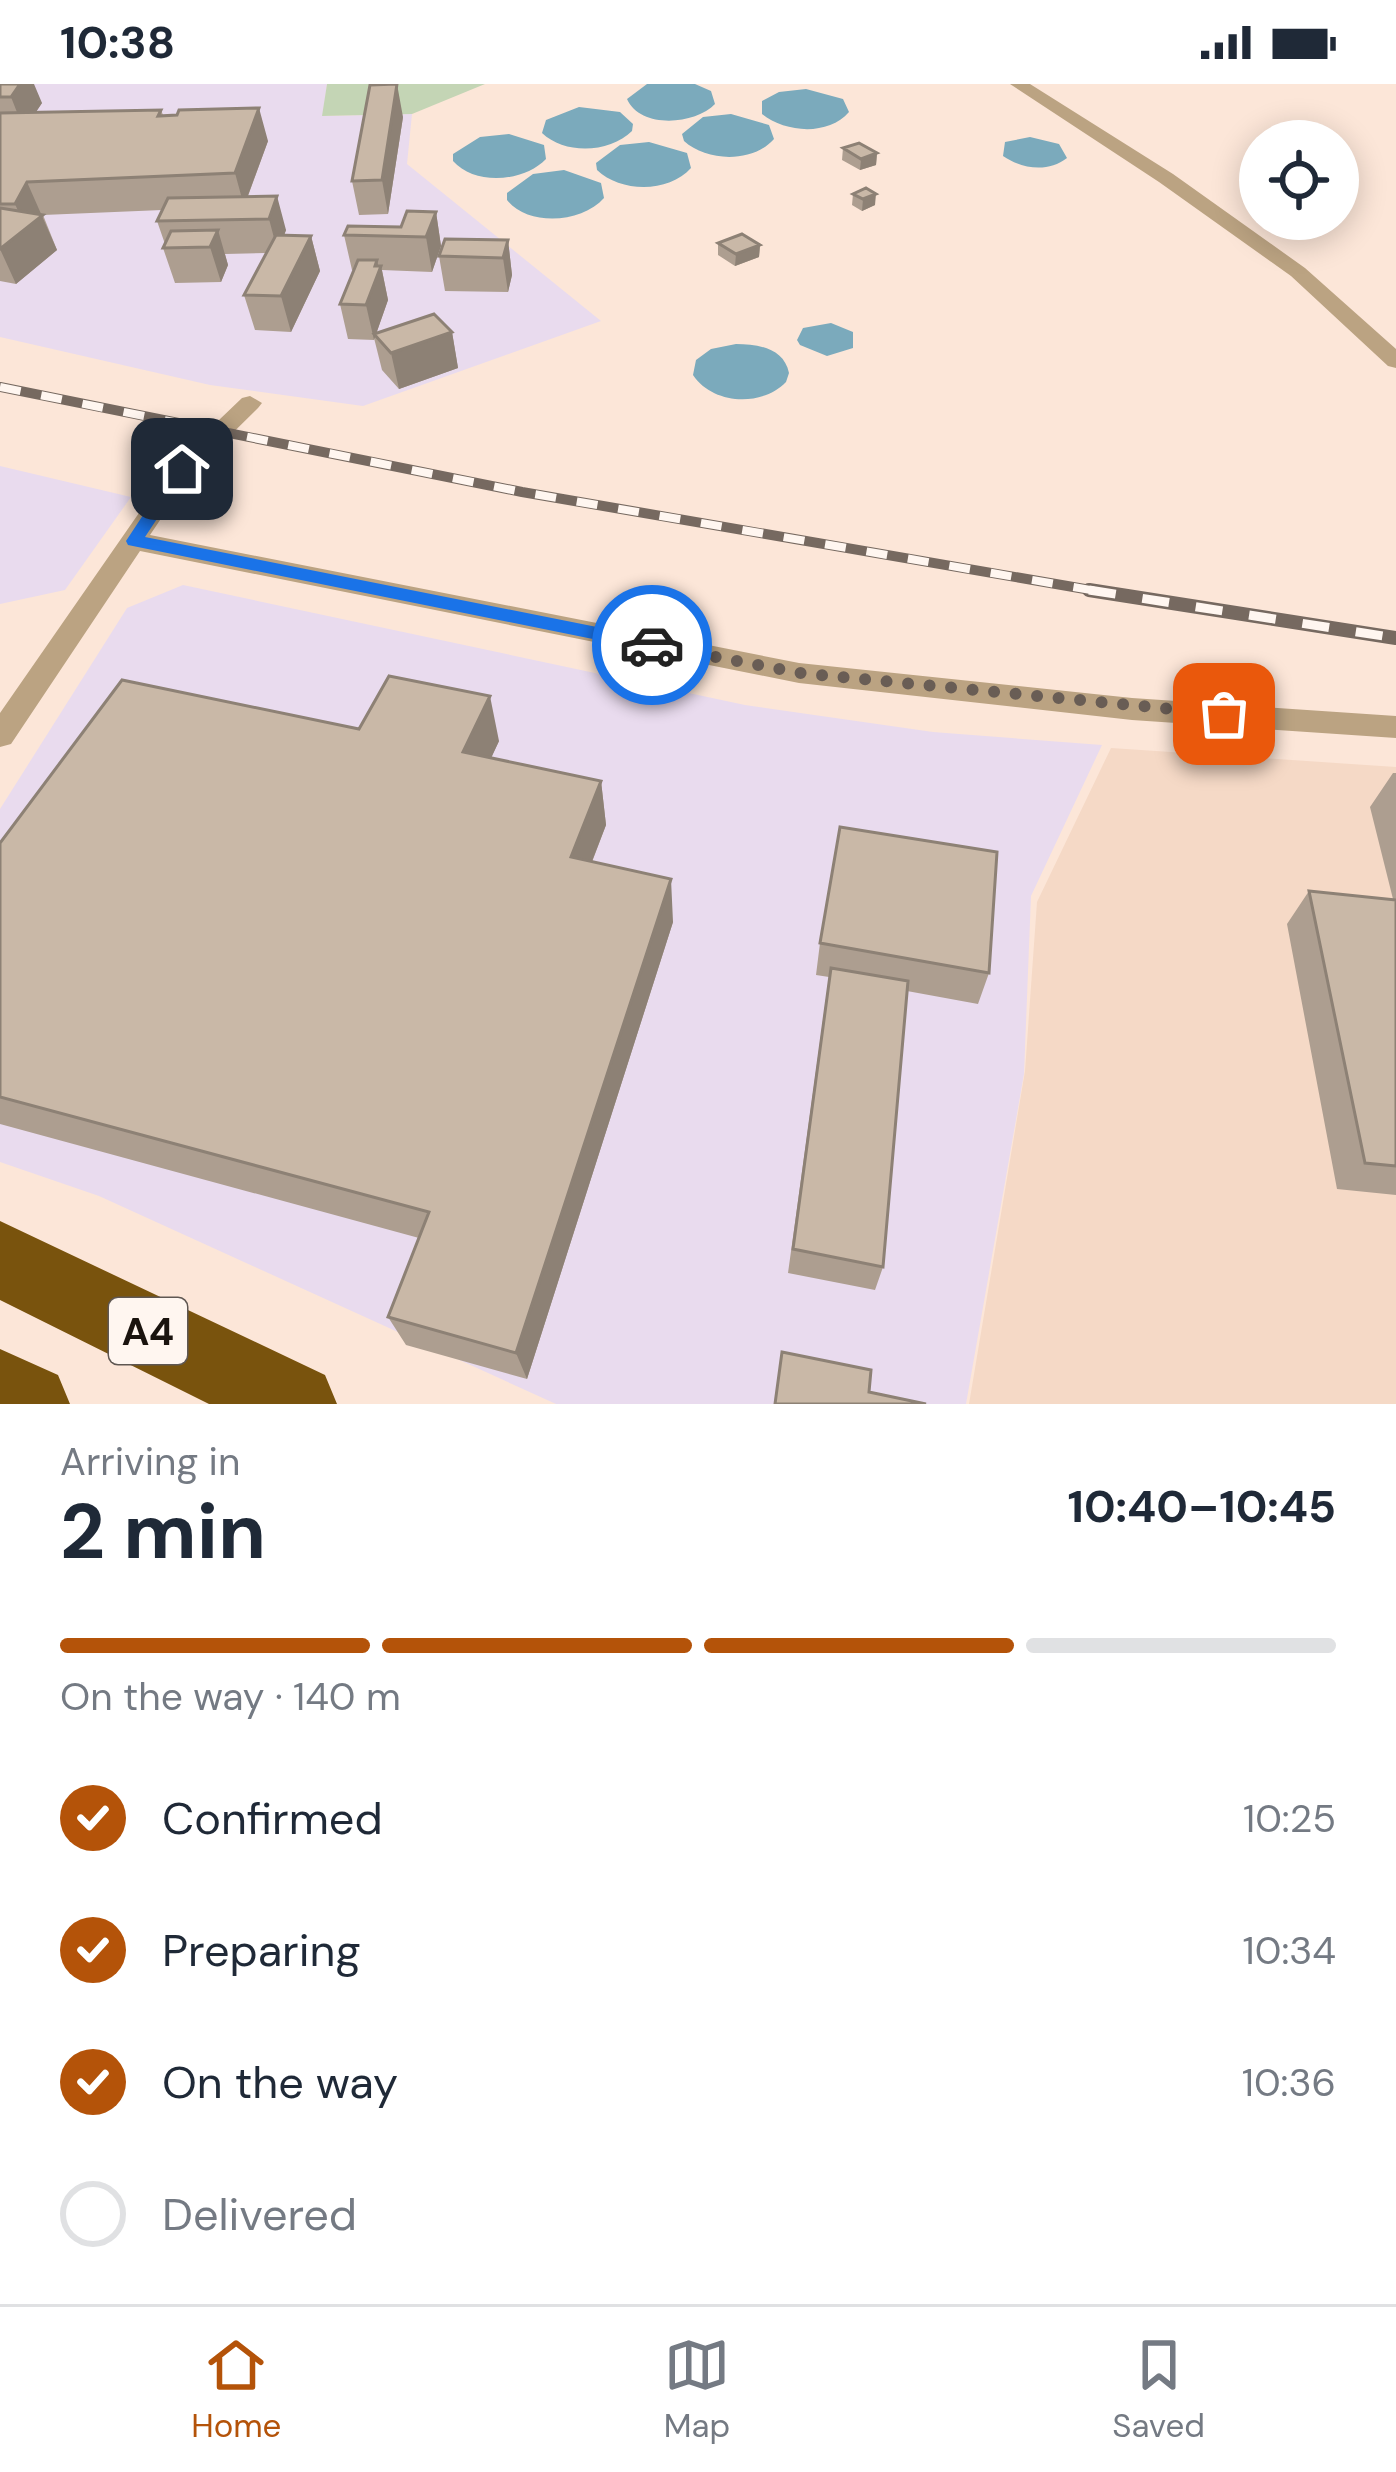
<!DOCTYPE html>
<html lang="en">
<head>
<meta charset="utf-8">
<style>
	:root { --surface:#fff; --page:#f6f6f7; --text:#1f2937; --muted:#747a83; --line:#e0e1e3; --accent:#b45309 }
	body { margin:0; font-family:"DM Sans",sans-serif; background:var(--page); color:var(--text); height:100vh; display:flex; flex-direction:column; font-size:45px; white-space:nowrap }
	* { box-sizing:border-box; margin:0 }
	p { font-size:39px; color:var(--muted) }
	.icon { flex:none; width:66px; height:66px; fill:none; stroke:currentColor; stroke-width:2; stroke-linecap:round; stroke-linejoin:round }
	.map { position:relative; height:1320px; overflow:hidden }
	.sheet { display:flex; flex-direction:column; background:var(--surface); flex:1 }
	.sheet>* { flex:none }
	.tools { position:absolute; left:1239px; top:36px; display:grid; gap:24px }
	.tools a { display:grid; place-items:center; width:120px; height:120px; border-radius:50%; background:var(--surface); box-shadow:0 6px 30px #0003; font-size:60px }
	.pin { position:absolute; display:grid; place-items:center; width:102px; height:102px; color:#fff; margin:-51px; border-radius:24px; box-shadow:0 6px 18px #0006 }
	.courier { position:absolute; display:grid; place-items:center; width:120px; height:120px; margin:-60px; border:9px solid #1a73e8; border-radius:50%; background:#fff; color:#222; box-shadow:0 3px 15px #0007 }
	.overview em { font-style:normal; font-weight:700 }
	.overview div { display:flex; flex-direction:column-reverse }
	.overview { display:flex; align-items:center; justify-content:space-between; height:204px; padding:0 60px }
	h1 { font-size:78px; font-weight:700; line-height:90px }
	.bar { display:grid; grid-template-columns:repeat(4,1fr); gap:18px 12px; align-content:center; height:144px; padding:0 60px }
	.bar i { height:15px; border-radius:9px; background:var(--line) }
	.bar .on { background:var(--accent) }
	.bar p { grid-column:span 4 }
	ol { padding:0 60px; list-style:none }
	li { display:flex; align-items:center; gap:36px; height:132px }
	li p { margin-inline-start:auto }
	li .icon { padding:12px; border-radius:50%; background:var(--accent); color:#fff; stroke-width:4 }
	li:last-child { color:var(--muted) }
	li i { width:66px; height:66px; border:6px solid var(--line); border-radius:50% }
	.status { display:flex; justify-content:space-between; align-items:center; height:84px; padding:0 60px; background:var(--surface); direction:ltr }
	.status svg { height:33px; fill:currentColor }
	.dock { display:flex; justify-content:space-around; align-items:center; height:168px; border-top:3px solid var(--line); background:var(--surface); font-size:33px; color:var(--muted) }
	.dock a { display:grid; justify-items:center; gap:6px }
	.dock .on { color:var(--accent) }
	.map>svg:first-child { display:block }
	.built { fill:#f5d9c6 }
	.industrial { fill:#e9dbee }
	.green { fill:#c4d5b5 }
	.water { fill:#7baabc }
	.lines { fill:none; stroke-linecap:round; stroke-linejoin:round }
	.street { fill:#bba382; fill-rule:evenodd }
	.highway { fill:#79530d; fill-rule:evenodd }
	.rail-far1-casing { stroke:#766960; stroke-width:10 }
	.rail-casing { stroke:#766960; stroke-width:14 }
	.rail-far1 { stroke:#fff6f0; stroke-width:8; stroke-dasharray:21; stroke-linecap:butt }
	.rail { stroke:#fff6f0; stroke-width:9; stroke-dasharray:27; stroke-linecap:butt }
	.wall { fill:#ad9e90 }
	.shaded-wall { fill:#8d8175 }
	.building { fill:#c9b8a7; stroke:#8d8175; stroke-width:3 }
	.route { fill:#1a73e8 }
	.done { stroke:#695d55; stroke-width:12; stroke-dasharray:0 21.6 }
	.labels { text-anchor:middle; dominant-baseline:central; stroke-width:9; stroke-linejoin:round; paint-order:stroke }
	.shield { fill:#fff6f0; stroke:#5f5752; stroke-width:3 }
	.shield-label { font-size:39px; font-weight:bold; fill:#1a130e }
</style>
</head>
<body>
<div class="status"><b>10:38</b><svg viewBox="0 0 49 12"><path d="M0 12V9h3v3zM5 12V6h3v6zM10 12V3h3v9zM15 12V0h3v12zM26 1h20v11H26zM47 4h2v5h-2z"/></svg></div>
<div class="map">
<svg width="1396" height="1320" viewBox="0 0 1396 1320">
	<rect width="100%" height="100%" fill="#fce6d8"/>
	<!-- built -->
	<path class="built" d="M 1111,664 L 1396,683 L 1396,1320 L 969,1320 L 1025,987 L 1037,818 Z"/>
	<!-- industrial -->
	<path class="industrial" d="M 0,0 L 327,0 L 323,32 L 412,30 L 407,80 L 601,237 L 363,322 L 210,301 L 0,253 Z
		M 0,382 L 131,413 L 65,506 L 0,520 Z
		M 183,501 L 745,621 L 933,648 L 1102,661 L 1031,812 L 1024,990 L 966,1320 L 556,1320 L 99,1112 L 0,1078 L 0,725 L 127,524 Z"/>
	<!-- green -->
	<path class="green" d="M 327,0 L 485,0 L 412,30 L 322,32 Z"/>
	<!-- water -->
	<path class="water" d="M 647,0 L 695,0 L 711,7 L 715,20 C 695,41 640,45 627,15 Z
		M 806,5 L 843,15 L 849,28 C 828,52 786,49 762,30 L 762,17 L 779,8 Z
		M 579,23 L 620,28 L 633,40 L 632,47 C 610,69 565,71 542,49 L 546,36 Z
		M 731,30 L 769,41 L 774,55 C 753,79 707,78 684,57 L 682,50 L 703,33 Z
		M 509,50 L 544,61 L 546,75 C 524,98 475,102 453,77 L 453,70 L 480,53 Z
		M 1030,53 L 1059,60 L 1067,74 C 1048,89 1022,85 1003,72 L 1005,58 Z
		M 649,58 L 687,69 L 691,84 C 669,109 621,109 597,86 L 596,79 L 620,61 Z
		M 564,86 L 601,99 L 604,114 C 582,139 529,143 507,116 L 507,109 L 533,90 Z
		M 831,239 L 853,248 L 853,264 L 827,272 L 800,261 L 797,256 L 803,244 Z
		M 736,260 C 758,260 784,264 789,289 L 786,298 C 762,323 713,321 693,291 L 696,276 L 711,265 Z"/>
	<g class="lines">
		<!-- street -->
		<path class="street" d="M 1010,0 L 1030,0 L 1173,90 L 1305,184 L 1396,265 L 1396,284 L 1388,282 L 1291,192 L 1159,98 Z
			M 250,312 L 262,319 L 258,324 L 191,390 L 150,451 L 799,579 L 1132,614 L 1396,632 L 1396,654 L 1132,636 L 799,599 L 140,467 L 11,660 L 0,663 L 0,629 L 173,380 L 242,314 Z"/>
		<!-- highway -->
		<path class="highway" d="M 0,1137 L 325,1291 L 337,1320 L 209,1320 L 0,1216 Z
			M 0,1265 L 58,1291 L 70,1320 L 0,1320 Z"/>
		<defs>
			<path id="rail-far1" d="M 0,303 L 522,408 L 1108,509"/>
			<path id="rail" d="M 1089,506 L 1396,554"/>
		</defs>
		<!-- rail-far1 casing -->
		<use href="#rail-far1" class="rail-far1-casing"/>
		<!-- rail casing -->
		<use href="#rail" class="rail-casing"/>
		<!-- rail-far1 -->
		<use href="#rail-far1" class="rail-far1"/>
		<!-- rail -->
		<use href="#rail" class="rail"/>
	</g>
	<!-- wall -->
	<path class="wall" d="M 0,0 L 42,19 L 35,29 L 161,26 L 163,31 L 268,57 L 248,112 L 286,146 L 284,151 L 311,152 L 320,187 L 291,248 L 255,246 L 244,211 L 266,169 L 225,170 L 228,181 L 221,198 L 175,199 L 163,164 L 165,160 L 157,137 L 162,126 L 43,131 L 57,166 L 16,200 L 0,197 Z
		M 403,33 L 388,130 L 359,131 L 352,97 Z
		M 843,64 L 877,69 L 876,81 L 860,86 L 842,76 Z
		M 853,110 L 875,121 L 862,127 L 852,121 Z
		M 436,128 L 441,162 L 432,188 L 382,186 L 388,216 L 376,250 L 452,248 L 458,284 L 399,305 L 382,286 L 374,254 L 374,256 L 348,255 L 340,220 L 354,186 L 352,186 L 344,151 L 401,143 Z
		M 508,156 L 512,191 L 508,208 L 445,207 L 439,172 Z
		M 718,159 L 760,161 L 759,173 L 735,182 L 718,171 Z
		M 359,645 L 499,657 L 491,674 L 601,697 L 606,741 L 592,778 L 673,838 L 527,1295 L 406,1261 L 388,1233 L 419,1154 L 0,1040 L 0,759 Z
		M 1393,689 L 1396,689 L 1396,1111 L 1337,1105 L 1287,840 L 1309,807 L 1393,815 L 1370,723 Z
		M 820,859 L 989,889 L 978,920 L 907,907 L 883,1183 L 875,1206 L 788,1189 L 829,893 L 816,891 Z"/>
	<!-- shaded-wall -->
	<path class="shaded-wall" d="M 20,0 L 34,0 L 42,19 L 24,46 L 11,13 Z
		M 397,0 L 403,33 L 388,130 L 382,96 Z
		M 259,24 L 268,57 L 244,122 L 235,89 Z
		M 877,69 L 876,81 L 860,86 L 861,75 Z
		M 27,98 L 57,166 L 16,200 L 0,165 L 26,145 L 15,120 Z
		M 876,110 L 875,121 L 862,127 L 863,115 Z
		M 277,112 L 286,146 L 278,169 L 269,135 Z
		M 436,128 L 441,162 L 432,188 L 426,153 Z
		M 218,146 L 228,181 L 221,198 L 210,163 Z
		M 311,152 L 320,187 L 291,248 L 281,212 Z
		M 508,156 L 512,191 L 508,208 L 503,174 Z
		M 760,161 L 759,173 L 735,182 L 736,170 Z
		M 377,176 L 379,186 L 381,182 L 388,216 L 374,256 L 366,221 Z
		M 452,248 L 458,284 L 399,305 L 391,269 Z
		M 490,612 L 499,657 L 473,713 L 463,668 Z
		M 601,697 L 606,741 L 577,816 L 571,773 Z
		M 671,795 L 673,838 L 527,1295 L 516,1269 Z"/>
	<!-- building -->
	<path class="building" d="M 0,0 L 20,0 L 11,13 L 0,13 Z
		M 397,0 L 382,96 L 352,97 L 370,1 Z
		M 259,24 L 235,89 L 27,98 L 15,120 L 0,120 L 0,29 L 161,26 L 158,32 L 177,31 L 179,26 Z
		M 859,59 L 877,69 L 861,75 L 843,64 Z
		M 866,104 L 876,110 L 863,115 L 853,110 Z
		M 277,112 L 269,135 L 157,137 L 168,114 Z
		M 0,124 L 43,131 L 0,165 Z
		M 407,127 L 436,128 L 426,153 L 344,151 L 348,142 L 401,143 Z
		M 218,146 L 210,163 L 163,164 L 171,147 Z
		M 742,150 L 760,161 L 736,170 L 718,159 Z
		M 276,151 L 311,152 L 281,212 L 244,211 Z
		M 445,155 L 508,156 L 503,174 L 439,172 Z
		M 358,176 L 377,176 L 375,182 L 381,182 L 366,221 L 340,220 Z
		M 434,230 L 452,248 L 391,269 L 374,250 Z
		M 389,592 L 490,612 L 463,668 L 601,697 L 571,773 L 671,795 L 516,1269 L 388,1233 L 429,1128 L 0,1013 L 0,759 L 122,596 L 359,645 Z
		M 840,743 L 997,768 L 989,889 L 820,859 Z
		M 1309,807 L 1396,816 L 1396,1082 L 1365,1079 Z
		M 831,884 L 908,897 L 883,1183 L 793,1165 Z
		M 782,1268 L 871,1286 L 869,1308 L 926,1320 L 775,1320 Z"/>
	<!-- route -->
	<path class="route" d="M 176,381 L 190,385 L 145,453 L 652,554 L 661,561 L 652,567 L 128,461 L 126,457 Z"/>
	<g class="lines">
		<!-- done -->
		<path class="done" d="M 652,561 L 800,589 L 1224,630"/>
	</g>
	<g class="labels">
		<!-- shield labels -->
		<rect class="shield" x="109" y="1214" width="78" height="66" rx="9"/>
		<g class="shield-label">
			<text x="148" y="1247">A4</text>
		</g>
	</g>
</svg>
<div class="tools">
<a><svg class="icon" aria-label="locate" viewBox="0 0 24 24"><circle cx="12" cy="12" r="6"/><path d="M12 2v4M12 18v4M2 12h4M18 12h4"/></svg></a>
</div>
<div class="pin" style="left:1224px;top:630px;background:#ea580c"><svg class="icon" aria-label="bag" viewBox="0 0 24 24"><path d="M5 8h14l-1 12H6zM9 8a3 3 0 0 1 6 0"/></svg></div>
<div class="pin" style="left:182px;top:385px;background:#1f2937"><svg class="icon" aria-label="home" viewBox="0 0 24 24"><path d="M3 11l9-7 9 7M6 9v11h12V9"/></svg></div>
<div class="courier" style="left:652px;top:561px"><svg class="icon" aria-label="car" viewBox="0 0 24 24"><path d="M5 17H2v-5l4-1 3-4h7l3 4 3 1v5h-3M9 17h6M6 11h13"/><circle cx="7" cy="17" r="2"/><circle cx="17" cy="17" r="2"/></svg></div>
</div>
<section class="sheet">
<div class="overview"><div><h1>2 min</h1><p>Arriving in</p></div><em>10:40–10:45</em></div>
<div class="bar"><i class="on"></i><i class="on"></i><i class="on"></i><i></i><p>On the way · 140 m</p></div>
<ol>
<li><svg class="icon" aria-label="check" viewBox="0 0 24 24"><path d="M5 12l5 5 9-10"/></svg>Confirmed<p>10:25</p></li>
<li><svg class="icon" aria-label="check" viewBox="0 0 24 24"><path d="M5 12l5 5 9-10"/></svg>Preparing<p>10:34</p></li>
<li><svg class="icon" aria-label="check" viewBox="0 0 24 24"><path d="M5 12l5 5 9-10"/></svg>On the way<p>10:36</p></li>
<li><i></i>Delivered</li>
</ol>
</section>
<nav class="dock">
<a class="on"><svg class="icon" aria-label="home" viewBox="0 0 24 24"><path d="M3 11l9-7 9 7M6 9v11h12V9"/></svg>Home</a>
<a><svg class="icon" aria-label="map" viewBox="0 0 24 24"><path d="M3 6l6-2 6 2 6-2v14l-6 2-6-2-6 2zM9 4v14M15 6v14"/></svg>Map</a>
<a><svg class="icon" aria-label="saved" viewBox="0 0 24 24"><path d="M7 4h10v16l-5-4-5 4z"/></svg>Saved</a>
</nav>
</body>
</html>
